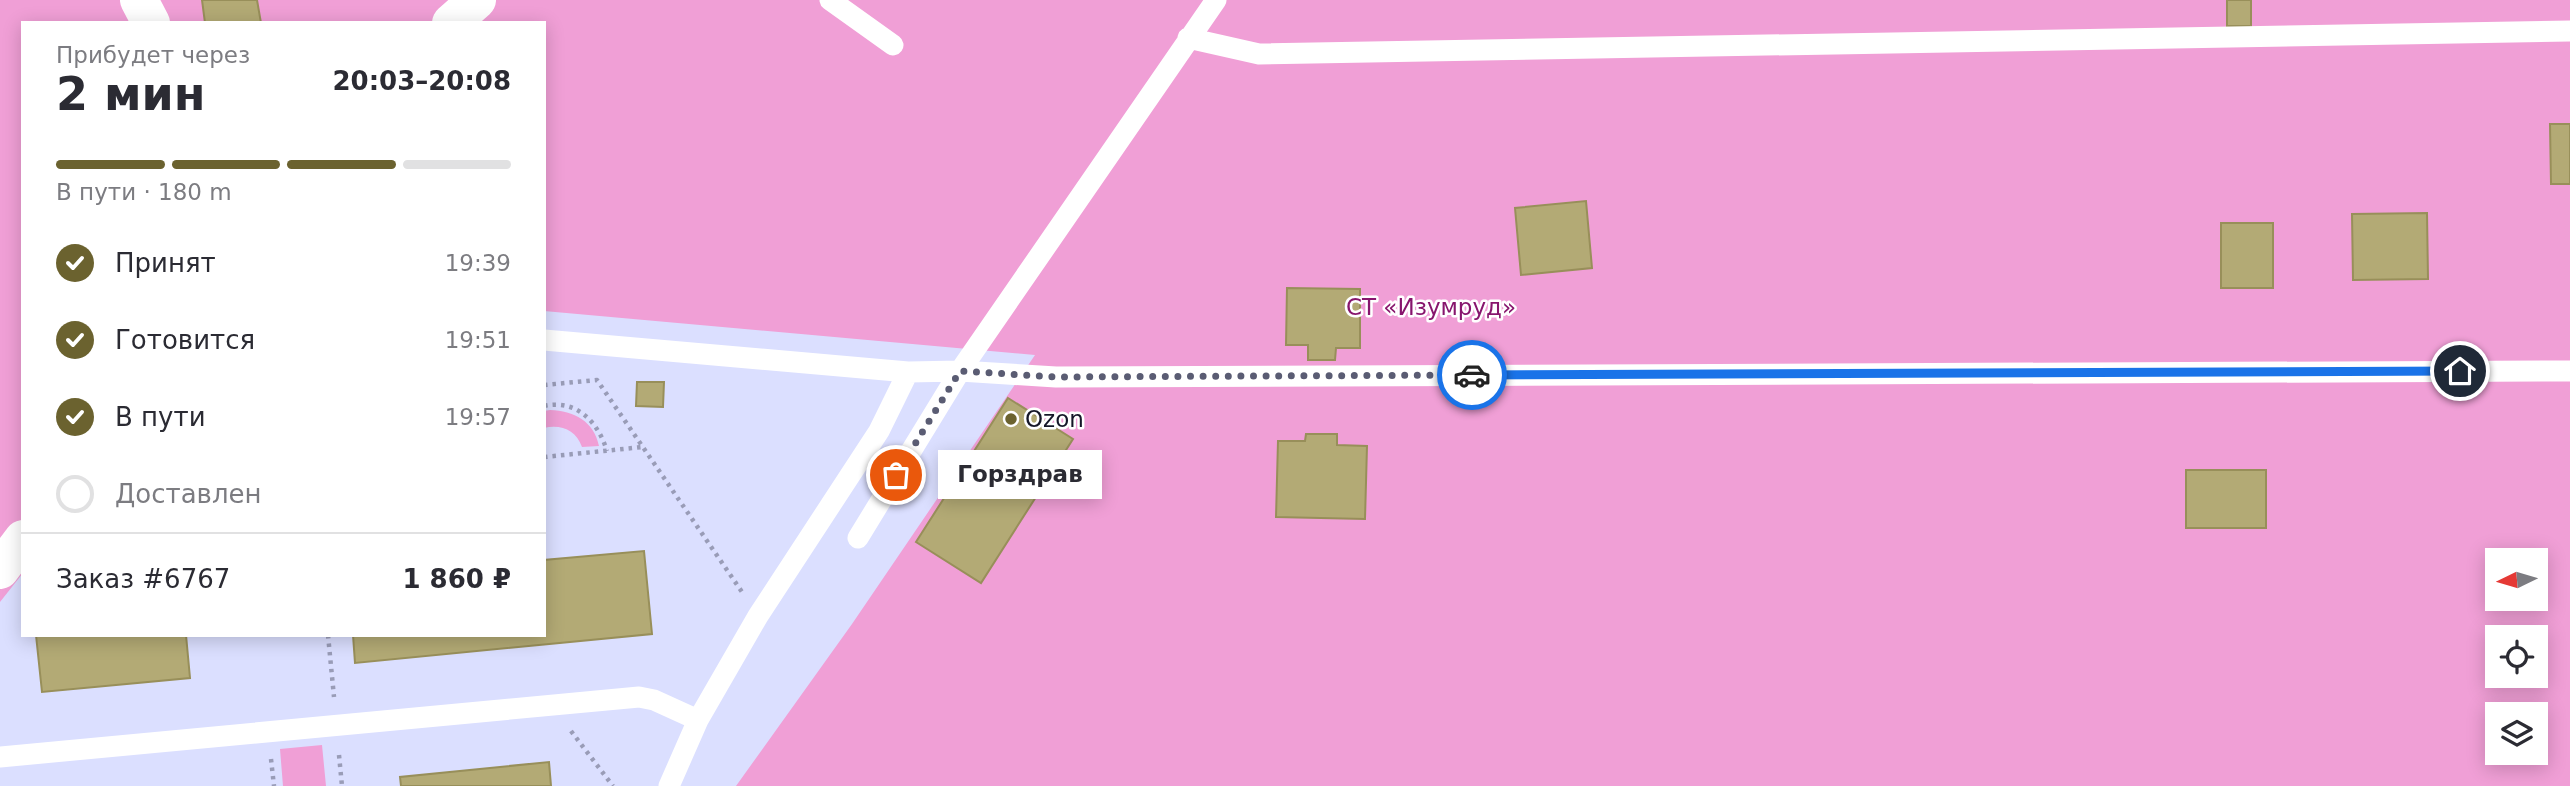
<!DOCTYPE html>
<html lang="ru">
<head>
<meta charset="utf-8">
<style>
	:root { --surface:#fff; --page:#f2f2f3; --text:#2b2b33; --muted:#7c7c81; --line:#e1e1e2; --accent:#6b622f }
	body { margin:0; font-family:"DejaVu Sans",sans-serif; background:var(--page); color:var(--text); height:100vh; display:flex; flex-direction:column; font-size:26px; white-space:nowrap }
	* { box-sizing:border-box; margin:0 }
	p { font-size:23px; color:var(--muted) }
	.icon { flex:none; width:38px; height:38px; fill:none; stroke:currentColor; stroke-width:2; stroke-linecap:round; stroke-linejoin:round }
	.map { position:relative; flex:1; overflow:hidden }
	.side { position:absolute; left:21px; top:21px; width:525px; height:616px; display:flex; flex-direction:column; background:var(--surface); border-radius:0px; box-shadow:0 4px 18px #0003 }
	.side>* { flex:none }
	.needle { width:46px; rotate:265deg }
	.fabs { position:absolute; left:2485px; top:548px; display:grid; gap:14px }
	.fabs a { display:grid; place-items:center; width:63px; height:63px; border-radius:0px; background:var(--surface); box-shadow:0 4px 18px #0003; font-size:35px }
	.pin { position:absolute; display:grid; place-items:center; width:60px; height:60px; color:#fff; margin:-30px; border:4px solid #fff; border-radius:50%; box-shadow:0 2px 7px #0007 }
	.courier { position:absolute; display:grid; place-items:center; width:70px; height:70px; margin:-35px; border:5px solid #1a73e8; border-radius:50%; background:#fff; color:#222; box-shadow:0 2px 9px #0007 }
	.bubble { position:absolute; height:49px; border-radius:0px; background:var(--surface); box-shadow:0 4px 18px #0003; font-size:23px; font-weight:700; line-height:49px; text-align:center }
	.overview em { font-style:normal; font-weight:700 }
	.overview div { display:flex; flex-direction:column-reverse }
	.overview { display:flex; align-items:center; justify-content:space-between; height:119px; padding:0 35px }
	h1 { font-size:46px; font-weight:700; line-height:52px }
	.bar { display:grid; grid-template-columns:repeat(4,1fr); gap:10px 7px; align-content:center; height:84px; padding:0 35px }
	.bar i { height:9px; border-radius:5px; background:var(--line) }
	.bar .selected { background:var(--accent) }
	.bar p { grid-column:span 4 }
	.line { display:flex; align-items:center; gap:18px; padding:0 35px; border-top:2px solid var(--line) }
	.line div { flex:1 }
	ol { padding:0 35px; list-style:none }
	li { display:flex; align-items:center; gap:21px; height:77px }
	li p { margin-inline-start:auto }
	li .icon { padding:7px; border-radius:50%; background:var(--accent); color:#fff; stroke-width:4 }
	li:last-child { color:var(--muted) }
	li i { width:38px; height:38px; border:4px solid var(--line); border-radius:50% }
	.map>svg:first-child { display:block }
	.green { fill:#f09fd6; fill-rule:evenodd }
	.building { fill:#b3aa75; stroke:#988f5a; stroke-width:2 }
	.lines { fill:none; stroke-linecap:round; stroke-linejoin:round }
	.path { stroke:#999cb7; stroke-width:4.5; stroke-dasharray:3.5 5; stroke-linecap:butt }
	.service { stroke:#fff; stroke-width:21 }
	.minor { stroke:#fff; stroke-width:38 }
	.done { stroke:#5a5c73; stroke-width:7; stroke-dasharray:0 12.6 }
	.route { stroke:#1a73e8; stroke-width:9 }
	.poi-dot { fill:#6b622f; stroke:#fff; stroke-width:2.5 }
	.labels { text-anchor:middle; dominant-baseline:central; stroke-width:5; stroke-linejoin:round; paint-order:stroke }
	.park-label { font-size:23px; fill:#87156d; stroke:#fff }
	.poi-label { font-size:23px; fill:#151628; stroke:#fff; text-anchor:start }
</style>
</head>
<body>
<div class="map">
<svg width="2570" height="786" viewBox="0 0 2570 786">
	<rect width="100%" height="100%" fill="#dbdfff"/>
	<!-- green -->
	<path class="green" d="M 0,0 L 2570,0 L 2570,786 L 736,786 L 852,624 L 1035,355 L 544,311 L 544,23 L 23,23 L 23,573 L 0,602 ZM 2497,560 L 2536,560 L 2536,598 L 2497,598 ZM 2497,637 L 2536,637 L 2536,676 L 2497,676 ZM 2497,714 L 2536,714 L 2536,752 L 2497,752 Z
		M 550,410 C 574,411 594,421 599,446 L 582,447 C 576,430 561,424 544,428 L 544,411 Z
		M 322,745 L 326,786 L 283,786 L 280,749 Z"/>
	<!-- building -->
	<path class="building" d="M 202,0 L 257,0 L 261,23 L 205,23 Z
		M 2227,0 L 2251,0 L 2251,26 L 2227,26 Z
		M 2550,124 L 2570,124 L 2570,184 L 2551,184 Z
		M 1586,201 L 1592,268 L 1521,275 L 1515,208 Z
		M 2427,213 L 2428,279 L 2353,280 L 2352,214 Z
		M 2221,223 L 2273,223 L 2273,288 L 2221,288 Z
		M 1287,288 L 1360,289 L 1360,348 L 1336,348 L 1335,360 L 1308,360 L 1308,345 L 1286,345 Z
		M 637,382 L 664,382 L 663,407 L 636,406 Z
		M 1008,398 L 1073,439 L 981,583 L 916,542 Z
		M 1306,434 L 1337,434 L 1337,445 L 1367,446 L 1365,519 L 1276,517 L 1278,441 L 1305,441 Z
		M 2186,470 L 2266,470 L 2266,528 L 2186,528 Z
		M 644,551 L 652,634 L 355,663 L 353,635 L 544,635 L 544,560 Z
		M 36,635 L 186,635 L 190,678 L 42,692 Z
		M 549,762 L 551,786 L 401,786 L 400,777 Z"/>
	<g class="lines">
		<!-- path -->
		<path class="path" d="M 544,385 L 597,380 L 742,592
			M 544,406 C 577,399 598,422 607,451
			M 544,457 L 643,447
			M 328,635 L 334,697
			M 571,731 L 613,786
			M 339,755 L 342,786
			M 271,759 L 274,786"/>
		<!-- service -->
		<path class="service" d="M 830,0 L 893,45
			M 1188,38 L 1259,54 L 2570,31
			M 544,340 L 908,372 L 960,371 L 1056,377 L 2570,371
			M 858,538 L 960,371 L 1216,0
			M 0,757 L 639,697 L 654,700 L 698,720
			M 669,786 L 698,720 L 758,616 L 879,431 L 908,372"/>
		<!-- minor -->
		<path class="minor" d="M 139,0 L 151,23
			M 451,23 L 477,0
			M 0,570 L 23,539"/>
	</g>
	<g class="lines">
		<!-- done -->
		<path class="done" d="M 896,475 L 960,371 L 1056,377 L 1472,375"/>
		<!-- route -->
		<path class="route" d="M 1472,375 L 2460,371"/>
	</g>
	<!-- markers -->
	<circle class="poi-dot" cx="1011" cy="419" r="7"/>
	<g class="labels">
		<!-- park labels -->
		<g class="park-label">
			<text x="1431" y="307">СТ «Изумруд»</text>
		</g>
		<!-- poi labels -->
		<g class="poi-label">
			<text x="1025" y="419">Ozon</text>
		</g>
	</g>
</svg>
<div class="fabs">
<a><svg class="needle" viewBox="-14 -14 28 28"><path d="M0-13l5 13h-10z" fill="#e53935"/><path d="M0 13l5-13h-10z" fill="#7c7c81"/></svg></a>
<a><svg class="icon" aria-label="locate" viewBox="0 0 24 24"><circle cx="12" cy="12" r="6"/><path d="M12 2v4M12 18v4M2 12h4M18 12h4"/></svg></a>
<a><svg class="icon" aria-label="layers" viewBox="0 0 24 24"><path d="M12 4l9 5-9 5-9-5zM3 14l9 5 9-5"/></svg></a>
</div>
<div class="pin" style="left:896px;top:475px;background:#ea580c"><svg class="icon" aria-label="bag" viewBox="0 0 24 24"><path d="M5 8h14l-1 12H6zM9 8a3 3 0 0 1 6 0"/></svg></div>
<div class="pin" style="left:2460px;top:371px;background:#1f2937"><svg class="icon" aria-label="home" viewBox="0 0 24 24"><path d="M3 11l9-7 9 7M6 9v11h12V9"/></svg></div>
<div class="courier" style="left:1472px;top:375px"><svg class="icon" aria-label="car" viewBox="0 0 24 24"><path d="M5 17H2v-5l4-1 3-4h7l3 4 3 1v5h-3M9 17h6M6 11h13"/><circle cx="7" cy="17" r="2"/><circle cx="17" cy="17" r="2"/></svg></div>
<div class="bubble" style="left:938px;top:450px;width:164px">Горздрав</div>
<section class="side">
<div class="overview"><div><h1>2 мин</h1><p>Прибудет через</p></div><em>20:03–20:08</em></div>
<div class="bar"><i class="selected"></i><i class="selected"></i><i class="selected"></i><i></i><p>В пути · 180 m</p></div>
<ol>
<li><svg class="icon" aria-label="check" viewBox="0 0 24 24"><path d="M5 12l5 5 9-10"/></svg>Принят<p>19:39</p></li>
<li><svg class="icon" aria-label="check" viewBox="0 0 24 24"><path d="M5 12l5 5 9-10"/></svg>Готовится<p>19:51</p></li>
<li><svg class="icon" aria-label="check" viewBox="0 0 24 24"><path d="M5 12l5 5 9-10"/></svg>В пути<p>19:57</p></li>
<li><i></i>Доставлен</li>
</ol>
<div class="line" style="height:91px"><div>Заказ #6767</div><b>1 860 ₽</b></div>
</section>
</div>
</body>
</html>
